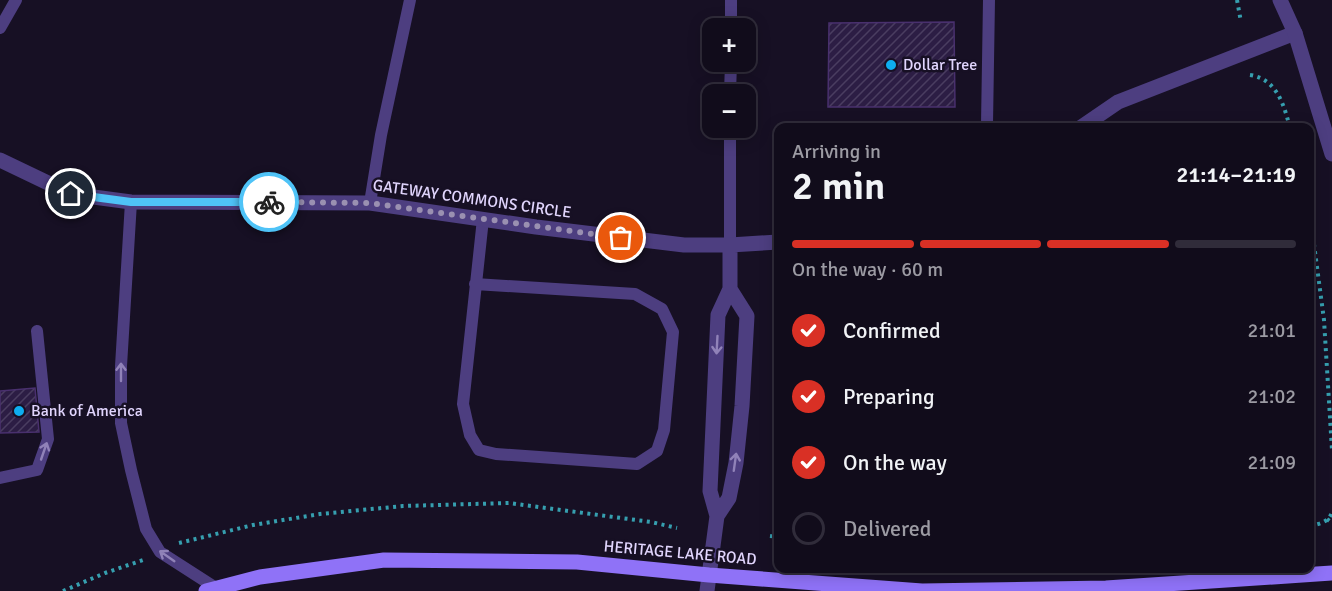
<!DOCTYPE html>
<html lang="en">
<head>
<meta charset="utf-8">
<style>
	:root { --surface:#110c1b; --page:#1a1524; --text:#f1f3f6; --muted:#9c9ba3; --line:#302c3a; --accent:#d93025 }
	body { margin:0; font-family:Signika,sans-serif; background:var(--page); color:var(--text); height:100vh; display:flex; flex-direction:column; font-size:22px; white-space:nowrap }
	* { box-sizing:border-box; margin:0 }
	p { font-size:20px; color:var(--muted) }
	.icon { flex:none; width:33px; height:33px; fill:none; stroke:currentColor; stroke-width:2; stroke-linecap:round; stroke-linejoin:round }
	.map { position:relative; flex:1; overflow:hidden }
	.panel { position:absolute; left:774px; top:123px; width:540px; height:450px; display:flex; flex-direction:column; background:var(--surface); border-radius:12px; box-shadow:0 3px 15px #0003,0 0 0 2px var(--line) }
	.panel>* { flex:none }
	.tools { position:absolute; left:702px; top:18px; display:grid; gap:12px }
	.tools a { display:grid; place-items:center; width:54px; height:54px; border-radius:12px; background:var(--surface); box-shadow:0 3px 15px #0003,0 0 0 2px var(--line); font-size:30px }
	.pin { position:absolute; display:grid; place-items:center; width:51px; height:51px; color:#fff; margin:-26px; border:3px solid #fff; border-radius:50%; box-shadow:0 2px 6px #0007 }
	.courier { position:absolute; display:grid; place-items:center; width:60px; height:60px; margin:-30px; border:4px solid #4fc3f7; border-radius:50%; background:#fff; color:#222; box-shadow:0 2px 8px #0007 }
	.head em { font-style:normal; font-weight:600 }
	.head div { display:flex; flex-direction:column-reverse }
	.head { display:flex; align-items:center; justify-content:space-between; height:102px; padding:0 18px }
	h1 { font-size:39px; font-weight:600; line-height:45px }
	.bar { display:grid; grid-template-columns:repeat(4,1fr); gap:9px 6px; align-content:center; height:72px; padding:0 18px }
	.bar i { height:8px; border-radius:4px; background:var(--line) }
	.bar .selected { background:var(--accent) }
	.bar p { grid-column:span 4 }
	ol { padding:0 18px; list-style:none }
	li { display:flex; align-items:center; gap:18px; height:66px }
	li p { margin-inline-start:auto }
	li .icon { padding:6px; border-radius:50%; background:var(--accent); color:#fff; stroke-width:4 }
	li:last-child { color:var(--muted) }
	li i { width:33px; height:33px; border:3px solid var(--line); border-radius:50% }
	.map>svg:first-child { display:block }
	.building { fill:url(#building-hatch); stroke:#49306e; stroke-width:1.5 }
	.lines { fill:none; stroke-linecap:round; stroke-linejoin:round }
	.path { stroke:#369faf; stroke-width:4; stroke-dasharray:3 4.5; stroke-linecap:butt }
	.service { stroke:#4d3e80; stroke-width:12 }
	.minor { stroke:#4d3e80; stroke-width:15 }
	.tertiary { stroke:#4d3e80; stroke-width:15 }
	.secondary { stroke:#8f72f7; stroke-width:15 }
	.oneway { stroke:#9082b8 }
	.done { stroke:#9a90b1; stroke-width:6; stroke-dasharray:0 10.8 }
	.route { stroke:#4fc3f7; stroke-width:8 }
	.poi-dot { fill:#0eadef; stroke:#171024; stroke-width:2 }
	.labels { text-anchor:middle; dominant-baseline:central; stroke-width:5; stroke-linejoin:round; paint-order:stroke }
	.poi-label { font-size:16px; fill:#e1d5fd; stroke:#171024; text-anchor:start }
	.street-label { font-size:16px; fill:#e1d5fd; stroke:#171024 }
</style>
</head>
<body>
<div class="map">
<svg width="1332" height="591" viewBox="0 0 1332 591">
	<defs>
		<pattern id="building-hatch" width="6" height="6" patternUnits="userSpaceOnUse" patternTransform="scale(1.5)"><rect width="6" height="6" fill="#2c1d44"/><path d="M-1 1l2-2M0 6l6-6M5 7l2-2" fill="none" stroke="#4a3d60"/></pattern>
	</defs>
	<rect width="100%" height="100%" fill="#171024"/>
	<!-- building -->
	<path class="building" d="M 954,22 L 955,107 L 828,107 L 829,23 Z
		M 35,388 L 39,432 L 0,433 L 0,391 Z"/>
	<g class="lines">
		<!-- path -->
		<path class="path" d="M 1237,0 L 1241,22
			M 1250,75 C 1277,79 1284,105 1290,128
			M 1310,214 L 1324,320 L 1332,450
			M 1327,519 L 1332,523
			M 1310,526 C 1319,524 1330,522 1332,511
			M 770,536 L 778,537
			M 179,543 L 253,525 L 320,514 L 403,506 L 509,503 L 651,522 L 677,528
			M 63,591 L 105,573 L 146,559"/>
		<!-- service -->
		<path class="service" d="M 0,28 L 16,0
			M 731,28 L 731,0
			M 730,94 L 731,62
			M 989,128 L 987,124 L 989,0
			M 131,202 L 121,366 L 121,423 L 131,470 L 146,529 L 160,552 L 216,588
			M 370,203 L 381,135 L 410,0
			M 730,245 L 730,128
			M 475,284 L 635,294 L 662,309 L 673,332 L 664,430 L 657,451 L 637,464 L 496,454 L 479,450 L 470,435 L 463,404 L 483,219
			M 0,478 L 37,470 L 48,439 L 37,331"/>
		<!-- minor -->
		<path class="minor" d="M 1080,128 L 1118,102 L 1295,33
			M 0,160 L 71,194 L 131,202 L 370,203 L 536,227 L 684,245 L 730,245 L 778,242
			M 717,516 L 729,498 L 736,463 L 742,406 L 747,316 L 730,289
			M 707,591 L 717,516 L 710,491 L 718,315 L 730,289 L 730,245"/>
		<!-- tertiary -->
		<path class="tertiary" d="M 1280,0 L 1295,33 L 1332,154"/>
		<!-- secondary -->
		<path class="secondary" d="M 206,591 L 260,577 L 384,560 L 577,562 L 709,575 L 922,591 L 1106,588 L 1332,573"/>
	</g>
	<!-- one-way arrows -->
	<defs><path id="oneway-shaft" d="M-6 0H5M1.5-3L5.5 0L1.5 3" fill="none" stroke-width="1.6" stroke-linecap="round" stroke-linejoin="round" transform="scale(1.5)"/></defs>
	<g class="oneway">
		<use href="#oneway-shaft" transform="translate(717 345) rotate(93)"/>
		<use href="#oneway-shaft" transform="translate(121 372) rotate(-90)"/>
		<use href="#oneway-shaft" transform="translate(44 451) rotate(-71)"/>
		<use href="#oneway-shaft" transform="translate(735 462) rotate(-82)"/>
		<use href="#oneway-shaft" transform="translate(167 556) rotate(-145)"/>
	</g>
	<g class="lines">
		<!-- done -->
		<path class="done" d="M 269,202 L 370,203 L 621,238"/>
		<!-- route -->
		<path class="route" d="M 71,194 L 131,202 L 269,202"/>
	</g>
	<!-- markers -->
	<g class="poi-dot">
		<circle cx="891" cy="65" r="6"/>
		<circle cx="19" cy="411" r="6"/>
	</g>
	<g class="labels">
		<!-- poi labels -->
		<g class="poi-label">
			<text x="903" y="65">Dollar Tree</text>
			<text x="31" y="411">Bank of America</text>
		</g>
		<!-- street labels -->
		<g class="street-label">
			<text transform="translate(472 199) rotate(8)">GATEWAY COMMONS CIRCLE</text>
			<text transform="translate(680 553) rotate(5)">HERITAGE LAKE ROAD</text>
		</g>
	</g>
</svg>
<div class="tools">
<a>+</a>
<a>−</a>
</div>
<div class="pin" style="left:621px;top:238px;background:#ea580c"><svg class="icon" aria-label="bag" viewBox="0 0 24 24"><path d="M5 8h14l-1 12H6zM9 8a3 3 0 0 1 6 0"/></svg></div>
<div class="pin" style="left:71px;top:194px;background:#1f2937"><svg class="icon" aria-label="home" viewBox="0 0 24 24"><path d="M3 11l9-7 9 7M6 9v11h12V9"/></svg></div>
<div class="courier" style="left:269px;top:202px"><svg class="icon" aria-label="bike" viewBox="0 0 24 24"><circle cx="6" cy="16" r="4"/><circle cx="18" cy="16" r="4"/><path d="M6 16l4-8h5l3 8M10 8l3 8H6M13 5h3"/></svg></div>
<section class="panel">
<div class="head"><div><h1>2 min</h1><p>Arriving in</p></div><em>21:14–21:19</em></div>
<div class="bar"><i class="selected"></i><i class="selected"></i><i class="selected"></i><i></i><p>On the way · 60 m</p></div>
<ol>
<li><svg class="icon" aria-label="check" viewBox="0 0 24 24"><path d="M5 12l5 5 9-10"/></svg>Confirmed<p>21:01</p></li>
<li><svg class="icon" aria-label="check" viewBox="0 0 24 24"><path d="M5 12l5 5 9-10"/></svg>Preparing<p>21:02</p></li>
<li><svg class="icon" aria-label="check" viewBox="0 0 24 24"><path d="M5 12l5 5 9-10"/></svg>On the way<p>21:09</p></li>
<li><i></i>Delivered</li>
</ol>
</section>
</div>
</body>
</html>
